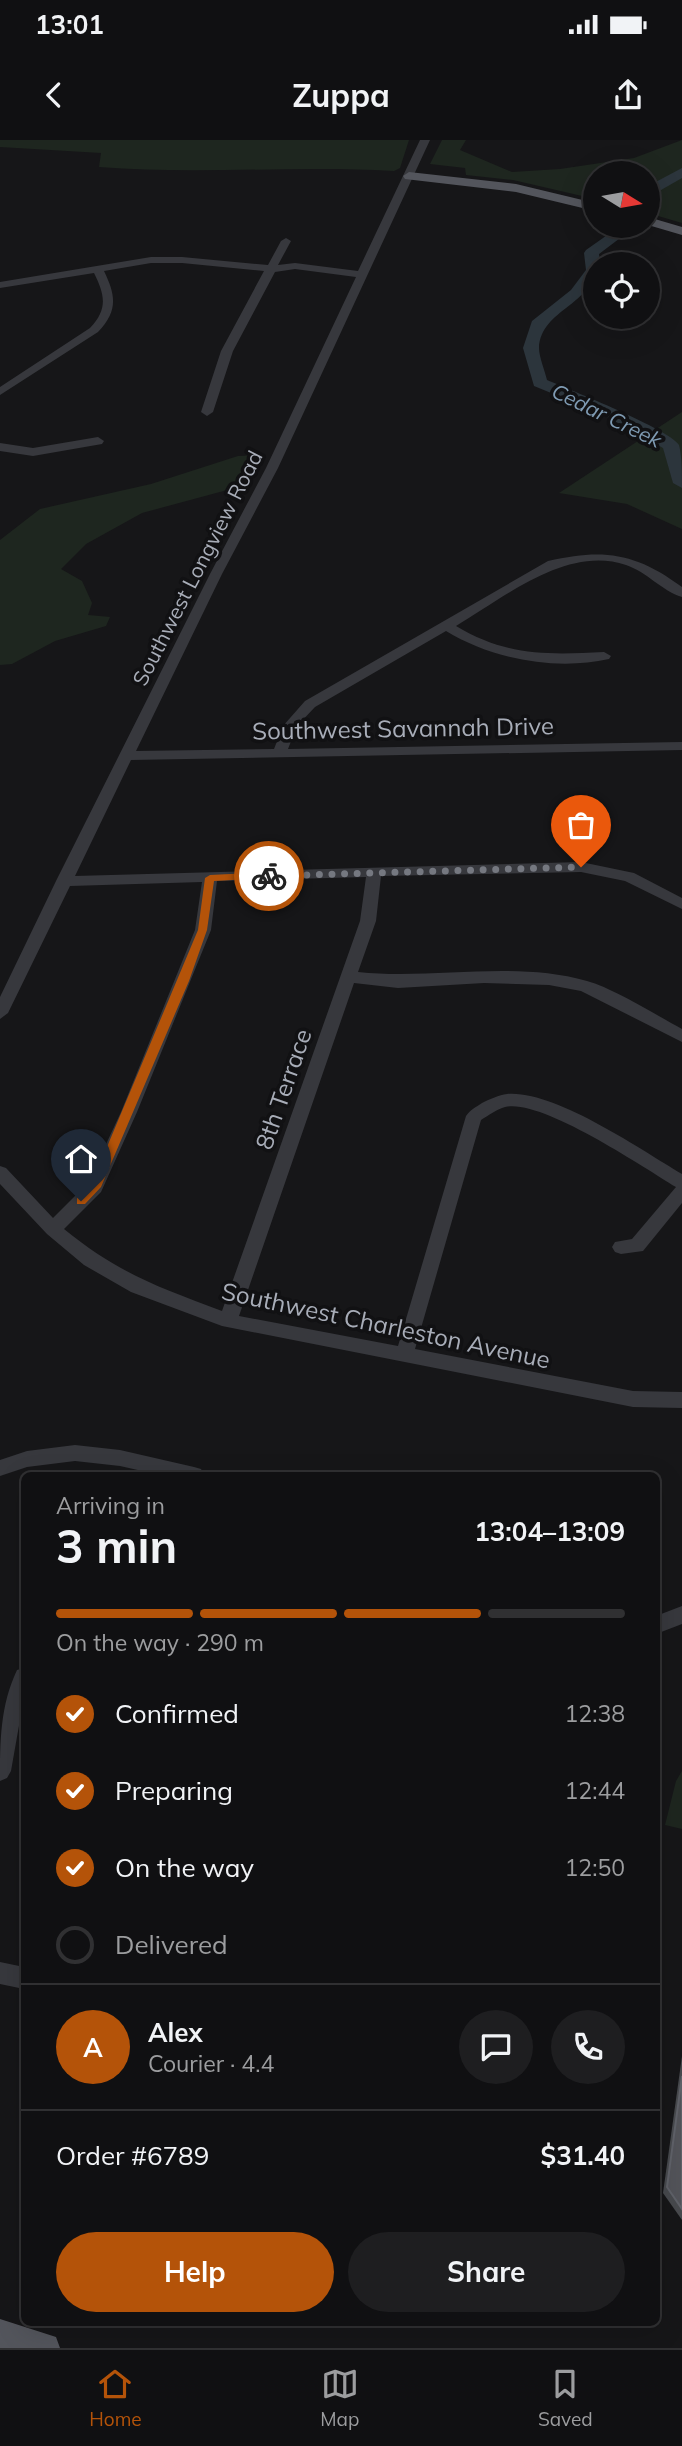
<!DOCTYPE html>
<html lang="en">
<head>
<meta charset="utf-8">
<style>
	:root { --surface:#101012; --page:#1e1e20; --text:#f1f3f6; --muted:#9c9d9f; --line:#303032; --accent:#b45309 }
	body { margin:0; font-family:Mulish,sans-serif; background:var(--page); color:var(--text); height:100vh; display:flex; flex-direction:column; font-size:26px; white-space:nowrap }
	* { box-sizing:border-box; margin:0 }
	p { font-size:23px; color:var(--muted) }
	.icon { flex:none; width:38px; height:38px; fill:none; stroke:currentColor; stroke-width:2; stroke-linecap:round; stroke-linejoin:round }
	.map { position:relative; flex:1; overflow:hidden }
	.sheet { position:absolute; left:21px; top:1332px; width:639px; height:854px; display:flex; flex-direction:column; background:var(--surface); border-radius:10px; box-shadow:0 7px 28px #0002,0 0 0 2px var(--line) }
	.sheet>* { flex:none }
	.needle { width:46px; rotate:101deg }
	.buttons { position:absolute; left:583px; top:21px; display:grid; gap:14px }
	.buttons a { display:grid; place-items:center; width:77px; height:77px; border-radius:50%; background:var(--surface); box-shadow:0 7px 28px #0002,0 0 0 2px var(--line); font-size:35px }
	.pin { position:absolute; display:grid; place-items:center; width:60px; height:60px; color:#fff; margin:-72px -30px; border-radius:50% 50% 50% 0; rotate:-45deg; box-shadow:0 0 7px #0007 }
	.pin .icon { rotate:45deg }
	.courier { position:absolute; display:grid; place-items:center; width:70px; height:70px; margin:-35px; border:5px solid #b45309; border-radius:50%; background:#fff; color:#222; box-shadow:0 2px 9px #0007 }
	.headline em { font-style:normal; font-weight:700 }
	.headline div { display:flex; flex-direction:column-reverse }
	.headline { display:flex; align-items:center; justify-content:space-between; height:119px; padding:0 35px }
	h1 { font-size:46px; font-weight:700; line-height:52px }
	.bar { display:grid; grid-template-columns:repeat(4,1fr); gap:10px 7px; align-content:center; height:84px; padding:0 35px }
	.bar i { height:9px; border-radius:5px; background:var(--line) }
	.bar .current { background:var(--accent) }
	.bar p { grid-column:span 4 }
	.line { display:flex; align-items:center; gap:18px; padding:0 35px; border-top:2px solid var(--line) }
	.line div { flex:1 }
	.round { display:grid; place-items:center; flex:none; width:74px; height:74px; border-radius:37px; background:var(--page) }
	ol { padding:0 35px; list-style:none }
	li { display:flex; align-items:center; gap:21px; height:77px }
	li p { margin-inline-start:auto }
	li .icon { padding:7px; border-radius:50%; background:var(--accent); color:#fff; stroke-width:4 }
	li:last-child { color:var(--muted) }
	li i { width:38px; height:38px; border:4px solid var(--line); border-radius:50% }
	.cta { display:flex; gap:14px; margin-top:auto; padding:14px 35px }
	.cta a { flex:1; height:80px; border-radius:42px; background:var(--accent); color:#fff; font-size:28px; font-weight:700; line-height:80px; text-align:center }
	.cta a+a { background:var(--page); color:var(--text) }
	.status { display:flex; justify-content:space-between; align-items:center; height:49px; padding:0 35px; background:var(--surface); direction:ltr }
	.status svg { height:19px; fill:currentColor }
	header { display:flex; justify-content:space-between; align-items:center; height:91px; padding:0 35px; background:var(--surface); font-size:32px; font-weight:700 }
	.menu { display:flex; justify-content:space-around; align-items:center; height:98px; border-top:2px solid var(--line); background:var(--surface); font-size:19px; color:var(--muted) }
	.menu a { display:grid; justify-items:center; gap:4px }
	.menu .current { color:var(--accent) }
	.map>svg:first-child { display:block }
	.green { fill:#1e261f }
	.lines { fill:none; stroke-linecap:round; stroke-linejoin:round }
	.river { fill:#2c353c; fill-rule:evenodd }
	.minor { fill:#37383d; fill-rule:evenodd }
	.major { fill:#53555c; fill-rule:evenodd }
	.wall { fill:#47494d }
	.building { fill:#525359; stroke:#5f6168; stroke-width:2 }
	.route { fill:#b45309 }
	.done { stroke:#757880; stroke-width:7; stroke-dasharray:0 12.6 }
	.labels { text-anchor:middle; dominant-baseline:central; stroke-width:7; stroke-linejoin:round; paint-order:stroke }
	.far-water-label { font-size:21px; font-style:italic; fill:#7f9bb3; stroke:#111113 }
	.far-street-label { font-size:21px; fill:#a8adb8; stroke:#111113 }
	.street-label { font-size:24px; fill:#a8adb8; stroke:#111113 }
</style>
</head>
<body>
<div class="status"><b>13:01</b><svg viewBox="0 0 49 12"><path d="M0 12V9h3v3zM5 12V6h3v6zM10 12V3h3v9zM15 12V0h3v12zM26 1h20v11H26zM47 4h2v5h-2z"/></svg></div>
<header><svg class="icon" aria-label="back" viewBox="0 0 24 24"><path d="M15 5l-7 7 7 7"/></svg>Zuppa<svg class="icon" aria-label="share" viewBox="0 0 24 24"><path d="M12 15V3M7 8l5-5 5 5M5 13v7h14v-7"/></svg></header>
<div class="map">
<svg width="682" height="2208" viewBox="0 0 682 2208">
	<rect width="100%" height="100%" fill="#161618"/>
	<!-- green -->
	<path class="green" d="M 0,0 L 409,0 L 400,28 L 394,31 C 296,25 197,35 99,27 L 101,13 L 0,7 Z
		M 442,0 L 466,0 L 460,10 L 512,32 L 560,29 L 634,18 L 682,0 L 682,83 L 648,73 L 648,33 L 595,33 L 595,59 L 513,40 L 466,35 L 465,28 L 430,24 Z
		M 682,272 L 682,389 L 627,364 L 559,353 Z
		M 259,315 L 242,346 L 142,373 L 86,404 L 61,429 L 82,441 L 92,463 L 88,475 L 110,477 L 106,486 L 55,501 L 12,524 L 0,525 L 0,400 L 40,369 L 151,344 L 238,316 Z
		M 682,1631 L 682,1689 L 665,1685 L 676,1641 Z"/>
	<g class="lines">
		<!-- river -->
		<path class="river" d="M 682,28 L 682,38 L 661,50 L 655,73 L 648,77 L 648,49 L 650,45 Z
			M 620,86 L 636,86 L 599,114 L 600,124 L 595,124 C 595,166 541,168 539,208 C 539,217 545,231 547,240 C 568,249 671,290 679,305 C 682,316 682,335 682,348 L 673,343 L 663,308 L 600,273 L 534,246 L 523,208 L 532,181 L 571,150 L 586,130 L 584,113 L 586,110 Z"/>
		<!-- minor -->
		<path class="minor" d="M 420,0 L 430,0 L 278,328 L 222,434 L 136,611 L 274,609 L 283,586 L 305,561 L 548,421 C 604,408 636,413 682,447 L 682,457 C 662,451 647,432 626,425 C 567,405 505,457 456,486 C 506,516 547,515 604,512 L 611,516 L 609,519 C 555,531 492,519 446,491 L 315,567 L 297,586 L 288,609 L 682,602 L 682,610 L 131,620 L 75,736 L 581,722 L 634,733 L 682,758 L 682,769 L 625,741 L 581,732 L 381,736 L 376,781 L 358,832 C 433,840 512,820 587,841 C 613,848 656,875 682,889 L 682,902 L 581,851 L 549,845 L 484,843 L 398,848 L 354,843 L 239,1176 L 398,1206 L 466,976 C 470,970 476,967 482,963 C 490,959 499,955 507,954 C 555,950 641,1010 682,1034 L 682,1063 L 643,1111 L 621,1114 L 615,1112 L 612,1107 L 615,1102 L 632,1099 L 676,1047 C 643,1027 541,958 505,967 C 497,969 489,975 481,980 L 415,1209 L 633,1251 L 682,1252 L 682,1268 L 633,1267 L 222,1186 L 131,1152 L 84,1125 L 47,1094 L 0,1044 L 0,1026 L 6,1028 L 53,1078 L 88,1043 L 121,972 L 195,790 L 202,742 L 70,746 L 8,873 L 0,879 L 0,857 L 56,741 L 210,434 L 266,328 L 356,137 L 295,129 L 275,132 L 233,211 L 213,272 L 207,276 L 201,272 L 221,211 L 264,131 L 182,123 L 151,123 L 104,131 C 116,156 118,171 98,192 L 0,255 L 0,247 L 90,188 C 108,169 105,155 94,133 L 0,148 L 0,142 L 151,117 L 182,117 L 268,125 L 281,101 L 286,98 L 291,101 L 278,125 L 295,123 L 358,131 ZM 366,737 L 360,781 L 222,1171 C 158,1147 118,1133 64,1089 L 101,1052 L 137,972 L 211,790 L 217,741 Z
			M 98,297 L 104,301 L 102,304 L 33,316 L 0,311 L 0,303 L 33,308 Z
			M 75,1305 L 120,1310 L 194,1327 L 201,1329 L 204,1335 L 160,1335 L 120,1326 L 75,1321 L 27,1327 L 0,1336 L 0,1320 L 27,1311 Z
			M 682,1466 L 682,1484 L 656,1494 L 656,1476 Z
			M 24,1528 L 24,1557 L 11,1631 L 7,1638 L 0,1641 C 0,1602 0,1566 17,1530 Z
			M 0,1822 L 24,1827 L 24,1849 L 0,1844 Z"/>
		<!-- major -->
		<path class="major" d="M 409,32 L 516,44 L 595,63 L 595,71 L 516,52 L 405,39 L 403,36 Z
			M 648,77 L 682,87 L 682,95 L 648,85 Z
			M 0,2179 L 56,2197 L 60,2208 L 0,2208 Z"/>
	</g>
	<!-- wall -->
	<path class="wall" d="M 682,1916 L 682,2080 L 663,2053 Z"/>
	<!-- building -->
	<path class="building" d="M 682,1936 L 682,2069 L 667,2047 Z"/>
	<!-- route -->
	<path class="route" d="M 269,732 L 272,733 L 272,738 L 214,741 L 207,790 L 189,841 L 101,1047 L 85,1064 L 77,1064 L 77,1058 L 91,1045 L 198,790 L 205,738 L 210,735 Z"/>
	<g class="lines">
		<!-- done -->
		<path class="done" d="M 269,736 L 581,727"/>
	</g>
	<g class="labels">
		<!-- far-water labels -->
		<g class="far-water-label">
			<text transform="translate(607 275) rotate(26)">Cedar Creek</text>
		</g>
		<!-- far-street labels -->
		<g class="far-street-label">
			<text transform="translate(197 428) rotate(-63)">Southwest Longview Road</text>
		</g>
		<!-- street labels -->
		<g class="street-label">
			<text transform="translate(403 588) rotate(-1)">Southwest Savannah Drive</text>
			<text transform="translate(283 949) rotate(-71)">8th Terrace</text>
			<text transform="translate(386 1185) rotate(12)">Southwest Charleston Avenue</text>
		</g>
	</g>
</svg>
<div class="buttons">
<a><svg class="needle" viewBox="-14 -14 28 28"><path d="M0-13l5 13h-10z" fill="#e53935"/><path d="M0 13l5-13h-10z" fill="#9c9d9f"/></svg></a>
<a><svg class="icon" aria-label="locate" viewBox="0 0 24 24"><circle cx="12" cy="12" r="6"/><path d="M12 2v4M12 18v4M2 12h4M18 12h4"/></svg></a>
</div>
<div class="pin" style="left:581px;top:727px;background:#ea580c"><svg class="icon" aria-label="bag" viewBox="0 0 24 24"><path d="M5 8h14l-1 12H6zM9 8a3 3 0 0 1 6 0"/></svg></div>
<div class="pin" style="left:81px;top:1061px;background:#1f2937"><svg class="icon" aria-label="home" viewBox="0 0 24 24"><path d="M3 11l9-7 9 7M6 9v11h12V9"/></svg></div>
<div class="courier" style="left:269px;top:736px"><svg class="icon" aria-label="bike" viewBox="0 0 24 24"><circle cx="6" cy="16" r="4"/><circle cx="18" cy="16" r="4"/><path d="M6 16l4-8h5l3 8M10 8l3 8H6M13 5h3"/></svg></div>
<section class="sheet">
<div class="headline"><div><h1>3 min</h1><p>Arriving in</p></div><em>13:04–13:09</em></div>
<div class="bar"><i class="current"></i><i class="current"></i><i class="current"></i><i></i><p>On the way · 290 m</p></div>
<ol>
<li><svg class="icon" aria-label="check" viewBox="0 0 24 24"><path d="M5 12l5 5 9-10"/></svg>Confirmed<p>12:38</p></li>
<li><svg class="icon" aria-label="check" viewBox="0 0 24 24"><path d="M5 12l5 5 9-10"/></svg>Preparing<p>12:44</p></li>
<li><svg class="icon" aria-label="check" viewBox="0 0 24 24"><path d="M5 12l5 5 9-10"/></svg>On the way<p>12:50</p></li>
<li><i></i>Delivered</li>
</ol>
<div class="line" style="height:126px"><b class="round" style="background:var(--accent);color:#fff">A</b><div><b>Alex</b><p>Courier · 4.4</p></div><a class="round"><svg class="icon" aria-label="chat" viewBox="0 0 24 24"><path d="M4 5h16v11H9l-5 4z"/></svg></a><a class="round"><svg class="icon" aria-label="phone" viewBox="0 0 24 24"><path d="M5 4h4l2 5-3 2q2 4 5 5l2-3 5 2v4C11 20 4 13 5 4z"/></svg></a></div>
<div class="line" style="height:91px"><div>Order #6789</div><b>$31.40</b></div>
<div class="cta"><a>Help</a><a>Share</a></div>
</section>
</div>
<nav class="menu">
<a class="current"><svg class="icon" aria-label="home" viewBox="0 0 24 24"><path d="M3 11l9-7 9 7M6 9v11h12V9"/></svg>Home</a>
<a><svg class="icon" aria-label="map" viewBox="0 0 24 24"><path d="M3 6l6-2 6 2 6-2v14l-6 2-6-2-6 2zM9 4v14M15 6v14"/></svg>Map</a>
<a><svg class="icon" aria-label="saved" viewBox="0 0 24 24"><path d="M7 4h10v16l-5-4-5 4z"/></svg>Saved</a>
</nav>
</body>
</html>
